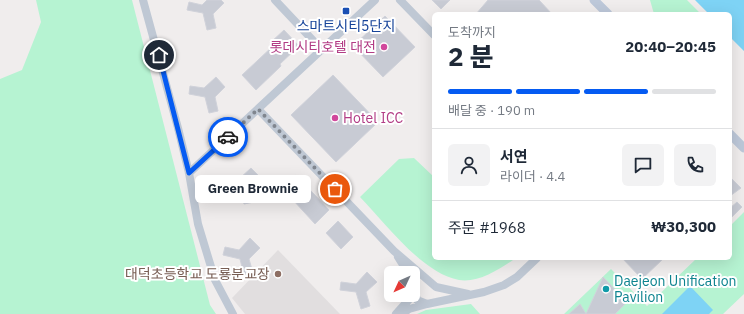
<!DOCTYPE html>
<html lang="ko">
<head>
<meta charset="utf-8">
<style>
	:root { --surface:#fff; --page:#f2f2f3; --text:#1f2937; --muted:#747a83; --line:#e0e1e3; --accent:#055bf2 }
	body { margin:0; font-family:"IBM Plex Sans","Noto Sans KR",sans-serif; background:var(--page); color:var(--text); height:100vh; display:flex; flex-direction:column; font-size:15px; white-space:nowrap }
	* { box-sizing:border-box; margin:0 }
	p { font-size:13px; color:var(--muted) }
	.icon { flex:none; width:22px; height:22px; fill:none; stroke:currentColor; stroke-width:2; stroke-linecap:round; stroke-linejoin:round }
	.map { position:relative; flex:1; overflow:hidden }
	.sheet { position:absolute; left:432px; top:12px; width:300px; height:248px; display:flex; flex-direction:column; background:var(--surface); border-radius:6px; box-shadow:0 4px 16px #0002 }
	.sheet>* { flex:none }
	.needle { width:26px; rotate:226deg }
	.fabs { position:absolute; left:384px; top:266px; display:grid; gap:8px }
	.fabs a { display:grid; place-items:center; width:36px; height:36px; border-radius:6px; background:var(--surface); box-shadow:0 4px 16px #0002; font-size:20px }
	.pin { position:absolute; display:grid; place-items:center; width:34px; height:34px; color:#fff; margin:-17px; border:2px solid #fff; border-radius:50%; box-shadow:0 1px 4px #0007 }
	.courier { position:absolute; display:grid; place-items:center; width:40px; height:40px; margin:-20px; border:3px solid #055bf2; border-radius:50%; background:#fff; color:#222; box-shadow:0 1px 5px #0007 }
	.bubble { position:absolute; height:28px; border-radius:6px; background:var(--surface); box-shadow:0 4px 16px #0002; font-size:13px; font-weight:800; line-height:28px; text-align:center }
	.summary em { font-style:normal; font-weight:800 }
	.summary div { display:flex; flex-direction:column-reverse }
	.summary { display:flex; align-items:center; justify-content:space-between; height:68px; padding:0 16px }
	h1 { font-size:26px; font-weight:800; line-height:30px }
	.bar { display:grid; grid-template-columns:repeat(4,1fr); gap:6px 4px; align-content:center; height:48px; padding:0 16px }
	.bar i { height:5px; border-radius:3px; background:var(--line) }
	.bar .selected { background:var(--accent) }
	.bar p { grid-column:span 4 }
	.line { display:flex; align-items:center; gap:10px; padding:0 16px; border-top:1px solid var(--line) }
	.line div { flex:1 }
	.round { display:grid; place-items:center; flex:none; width:42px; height:42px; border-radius:6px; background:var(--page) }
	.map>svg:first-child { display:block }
	.education { fill:#e1dedf }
	.green { fill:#b6f3d2 }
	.water { fill:#7ed3f5 }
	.building { fill:#c8cbd4; stroke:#d0d2da }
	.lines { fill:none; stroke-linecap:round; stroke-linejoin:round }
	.tertiary { stroke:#bfc8d4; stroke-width:8 }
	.secondary { stroke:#bdc8d9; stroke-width:9 }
	.done { stroke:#80868f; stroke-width:4; stroke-dasharray:0 7.2 }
	.route { stroke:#055bf2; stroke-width:5 }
	.transit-dot { fill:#1a4fb4; stroke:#fff; stroke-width:1.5 }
	.hotel-dot { fill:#d1479c; stroke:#fff; stroke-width:1.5 }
	.education-dot { fill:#8d6e63; stroke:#fff; stroke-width:1.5 }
	.culture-dot { fill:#0f9aa8; stroke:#fff; stroke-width:1.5 }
	.labels { text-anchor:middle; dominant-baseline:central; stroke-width:4; stroke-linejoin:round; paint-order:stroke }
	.transit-label { font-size:14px; fill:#164399; stroke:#fff }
	.hotel-label { font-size:14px; fill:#b23c85; stroke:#fff; text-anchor:end }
	.education-label { font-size:14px; fill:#785e54; stroke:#fff; text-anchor:end }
	.culture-label { font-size:14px; fill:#0d838f; stroke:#fff; text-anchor:start }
</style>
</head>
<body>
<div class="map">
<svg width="744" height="314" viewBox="0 0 744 314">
	<rect width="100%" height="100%" fill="#f0eded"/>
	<!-- education -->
	<path class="education" d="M 278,250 L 340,314 L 245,314 L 232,298 Z"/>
	<!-- green -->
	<path class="green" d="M 36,0 L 132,0 L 210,305 L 216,314 L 0,314 L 0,79 L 22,70 L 41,22 Z
		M 650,0 L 687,0 L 701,14 L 654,14 Z
		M 414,158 L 434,177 L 434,258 L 513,258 L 513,260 C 498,270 478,283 459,280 C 422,273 386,224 360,197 L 399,159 Z
		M 744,212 L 744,294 L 723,314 L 564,314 L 611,269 L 647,306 L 697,258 L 730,258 L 730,226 Z
		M 471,304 L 480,314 L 417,314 L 426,310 Z"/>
	<!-- water -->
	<path class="water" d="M 695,0 L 744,0 L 744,51 L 730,37 L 730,14 L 709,14 Z
		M 690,286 L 713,310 L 709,314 L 662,314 Z"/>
	<!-- building -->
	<path class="building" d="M 207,0 L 221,0 L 224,3 L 213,14 L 216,28 L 207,30 L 203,13 L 187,10 L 189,2 L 202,5 Z
		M 432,0 L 450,0 L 441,9 Z
		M 488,0 L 539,0 L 552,14 L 476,14 Z
		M 385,16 L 415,47 L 383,77 L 353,46 Z
		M 284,30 L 299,46 L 280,64 L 281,66 L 256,90 L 242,75 L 273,46 L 270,43 Z
		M 333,75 L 378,122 L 336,162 L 291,115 Z
		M 216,77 L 225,87 L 215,97 L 218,111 L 209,113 L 205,97 L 189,94 L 190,86 L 204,88 Z
		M 251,168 L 261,178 L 250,188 L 254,202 L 244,204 L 240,188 L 224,184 L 226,176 L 239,179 Z
		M 296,175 L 329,210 L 315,224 L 282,188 Z
		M 730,177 L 741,188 L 730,196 Z
		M 737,202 L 742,207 L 730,219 L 730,208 Z
		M 338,221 L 353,237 L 341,249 L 326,233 Z
		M 250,238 L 260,248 L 249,259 L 253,273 L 244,275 L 240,259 L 223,255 L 225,247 L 239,250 Z
		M 622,258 L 664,258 L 642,279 Z
		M 367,272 L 377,282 L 366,292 L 370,306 L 361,309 L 356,292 L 340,290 L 341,282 L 356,284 Z
		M 603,277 L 627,302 L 615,314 L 569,314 L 580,304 L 586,314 Z"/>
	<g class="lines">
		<!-- tertiary -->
		<path class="tertiary" d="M 143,0 L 178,128 L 189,173 L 198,224 L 215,280 L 233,314
			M 275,0 L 322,50
			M 400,0 L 434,35
			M 258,109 L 394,251 L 436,287 L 468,294
			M 189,173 L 375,0
			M 398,257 L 408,273
			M 413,283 L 417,300 L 427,304 L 484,292 L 504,285 L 517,277 L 537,258
			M 396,314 L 413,295
			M 402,314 L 409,309 L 427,304"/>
		<!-- secondary -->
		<path class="secondary" d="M 594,0 L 608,14
			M 730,134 L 744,148"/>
	</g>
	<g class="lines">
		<!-- done -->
		<path class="done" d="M 228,137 L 258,109 L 335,189"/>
		<!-- route -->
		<path class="route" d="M 159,55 L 189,173 L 228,137"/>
	</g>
	<!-- markers -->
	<rect class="transit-dot" x="342" y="7" width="8" height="8" rx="2"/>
	<g class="hotel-dot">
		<circle cx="384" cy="47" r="4"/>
		<circle cx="335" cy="118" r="4"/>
	</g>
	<circle class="education-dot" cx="278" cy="274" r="4"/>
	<circle class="culture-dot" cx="606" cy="289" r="4"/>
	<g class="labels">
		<!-- transit labels -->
		<g class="transit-label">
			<text x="346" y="26">스마트시티5단지</text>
		</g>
		<!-- hotel labels -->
		<g class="hotel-label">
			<text x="376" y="47">롯데시티호텔 대전</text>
			<text x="343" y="118" text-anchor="start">Hotel ICC</text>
		</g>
		<!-- education labels -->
		<g class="education-label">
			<text x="270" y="274">대덕초등학교 도룡분교장</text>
		</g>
		<!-- culture labels -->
		<g class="culture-label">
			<text x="614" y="281">Daejeon Unification<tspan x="614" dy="16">Pavilion</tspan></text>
		</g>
	</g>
</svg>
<div class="fabs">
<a><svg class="needle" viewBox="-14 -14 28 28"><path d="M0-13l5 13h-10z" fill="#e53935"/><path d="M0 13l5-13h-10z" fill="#747a83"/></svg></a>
</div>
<div class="pin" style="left:335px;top:189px;background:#ea580c"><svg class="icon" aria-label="bag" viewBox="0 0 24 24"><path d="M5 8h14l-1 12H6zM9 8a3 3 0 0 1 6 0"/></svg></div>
<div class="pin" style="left:159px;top:55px;background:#1f2937"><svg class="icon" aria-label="home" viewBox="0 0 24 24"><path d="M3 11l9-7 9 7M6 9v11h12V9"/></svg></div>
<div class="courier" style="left:228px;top:137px"><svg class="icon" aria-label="car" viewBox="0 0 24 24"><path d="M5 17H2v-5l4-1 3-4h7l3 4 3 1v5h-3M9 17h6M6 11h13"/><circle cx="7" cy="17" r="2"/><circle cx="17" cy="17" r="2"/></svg></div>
<div class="bubble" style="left:195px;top:175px;width:116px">Green Brownie</div>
<section class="sheet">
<div class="summary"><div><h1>2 분</h1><p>도착까지</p></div><em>20:40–20:45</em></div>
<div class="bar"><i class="selected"></i><i class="selected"></i><i class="selected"></i><i></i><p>배달 중 · 190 m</p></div>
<div class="line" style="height:72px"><a class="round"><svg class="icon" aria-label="person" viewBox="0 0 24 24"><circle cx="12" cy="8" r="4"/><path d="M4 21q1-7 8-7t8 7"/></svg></a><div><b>서연</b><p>라이더 · 4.4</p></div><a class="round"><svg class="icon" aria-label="chat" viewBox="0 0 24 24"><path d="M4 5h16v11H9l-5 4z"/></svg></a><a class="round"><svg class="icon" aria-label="phone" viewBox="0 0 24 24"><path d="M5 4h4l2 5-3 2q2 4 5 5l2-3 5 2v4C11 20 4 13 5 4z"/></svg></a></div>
<div class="line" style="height:52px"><div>주문 #1968</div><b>₩30,300</b></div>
</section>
</div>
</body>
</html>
